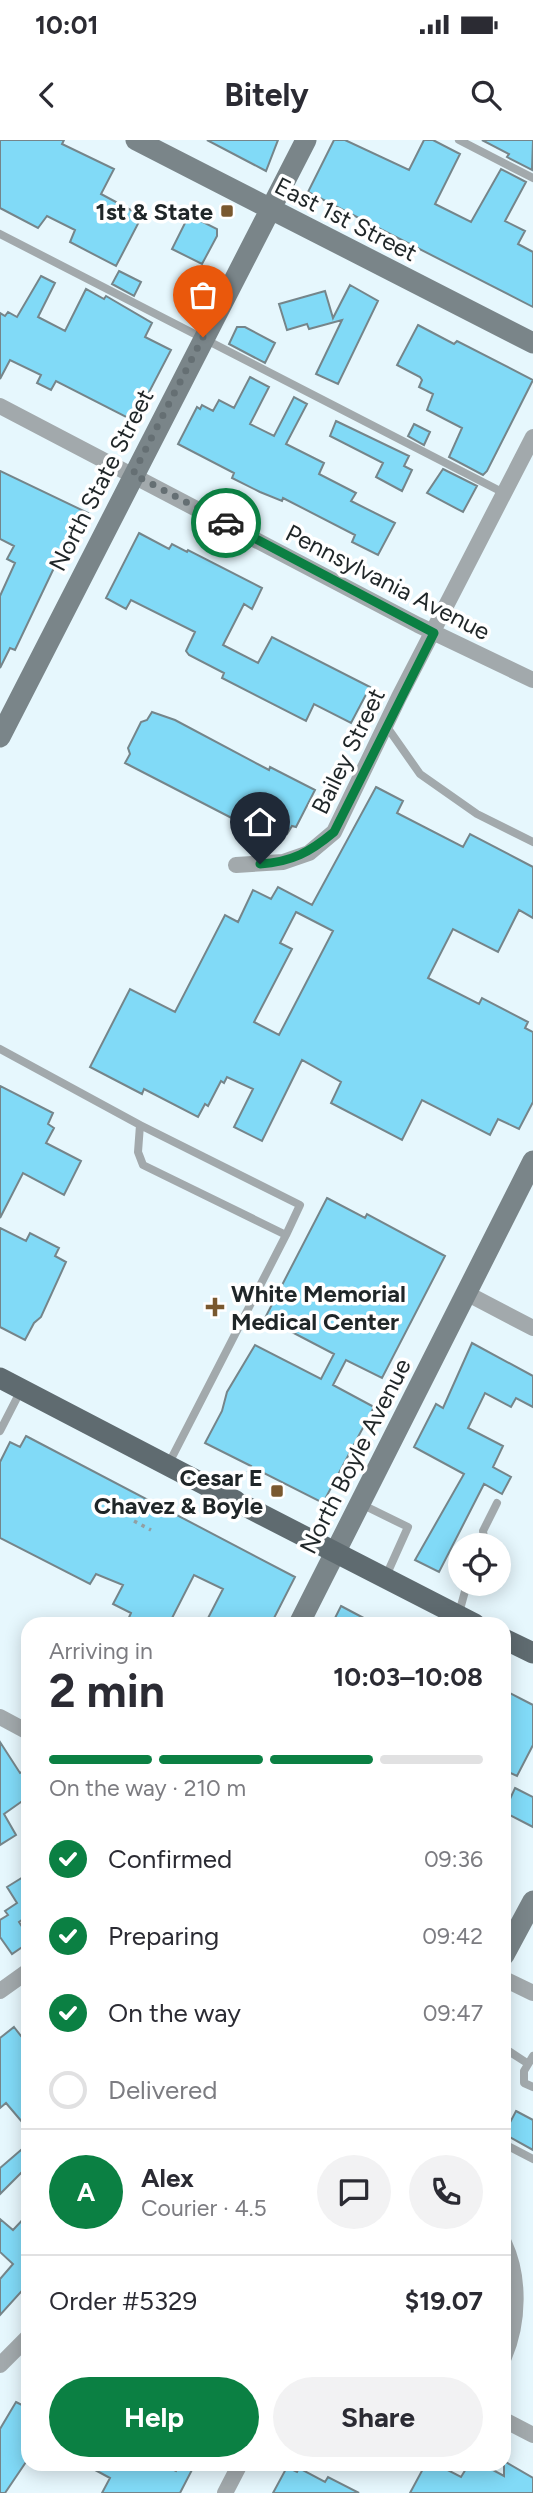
<!DOCTYPE html>
<html lang="en">
<head>
<meta charset="utf-8">
<style>
	:root { --surface:#fff; --page:#f2f2f3; --text:#2b2b33; --muted:#7c7c81; --line:#e1e1e2; --accent:#0b8043 }
	body { margin:0; font-family:Figtree,sans-serif; background:var(--page); color:var(--text); height:100vh; display:flex; flex-direction:column; font-size:26px; white-space:nowrap }
	* { box-sizing:border-box; margin:0 }
	p { font-size:23px; color:var(--muted) }
	.icon { flex:none; width:38px; height:38px; fill:none; stroke:currentColor; stroke-width:2; stroke-linecap:round; stroke-linejoin:round }
	.map { position:relative; flex:1; overflow:hidden }
	.sheet { position:absolute; left:21px; top:1477px; width:490px; height:854px; display:flex; flex-direction:column; background:var(--surface); border-radius:21px; box-shadow:0 4px 18px #0003 }
	.sheet>* { flex:none }
	.controls { position:absolute; left:448px; top:1393px; display:grid; gap:14px }
	.controls a { display:grid; place-items:center; width:63px; height:63px; border-radius:50%; background:var(--surface); box-shadow:0 4px 18px #0003; font-size:35px }
	.pin { position:absolute; display:grid; place-items:center; width:60px; height:60px; color:#fff; margin:-72px -30px; border-radius:50% 50% 50% 0; rotate:-45deg; box-shadow:0 0 7px #0007 }
	.pin .icon { rotate:45deg }
	.courier { position:absolute; display:grid; place-items:center; width:70px; height:70px; margin:-35px; border:5px solid #0b8043; border-radius:50%; background:#fff; color:#222; box-shadow:0 2px 9px #0007 }
	.summary em { font-style:normal; font-weight:700 }
	.summary div { display:flex; flex-direction:column-reverse }
	.summary { display:flex; align-items:center; justify-content:space-between; height:119px; padding:0 28px }
	h1 { font-size:46px; font-weight:700; line-height:52px }
	.bar { display:grid; grid-template-columns:repeat(4,1fr); gap:10px 7px; align-content:center; height:84px; padding:0 28px }
	.bar i { height:9px; border-radius:5px; background:var(--line) }
	.bar .active { background:var(--accent) }
	.bar p { grid-column:span 4 }
	.line { display:flex; align-items:center; gap:18px; padding:0 28px; border-top:2px solid var(--line) }
	.line div { flex:1 }
	.round { display:grid; place-items:center; flex:none; width:74px; height:74px; border-radius:37px; background:var(--page) }
	ol { padding:0 28px; list-style:none }
	li { display:flex; align-items:center; gap:21px; height:77px }
	li p { margin-inline-start:auto }
	li .icon { padding:7px; border-radius:50%; background:var(--accent); color:#fff; stroke-width:4 }
	li:last-child { color:var(--muted) }
	li i { width:38px; height:38px; border:4px solid var(--line); border-radius:50% }
	.cta { display:flex; gap:14px; margin-top:auto; padding:14px 28px }
	.cta a { flex:1; height:80px; border-radius:42px; background:var(--accent); color:#fff; font-size:28px; font-weight:700; line-height:80px; text-align:center }
	.cta a+a { background:var(--page); color:var(--text) }
	.status { display:flex; justify-content:space-between; align-items:center; height:49px; padding:0 35px; background:var(--surface); direction:ltr }
	.status svg { height:19px; fill:currentColor }
	header { display:flex; justify-content:space-between; align-items:center; height:91px; padding:0 28px; background:var(--surface); font-size:32px; font-weight:700 }
	.map>svg:first-child { display:block }
	.building { fill:#81daf7; stroke:#75858a; stroke-width:2; fill-rule:evenodd }
	.lines { fill:none; stroke-linecap:round; stroke-linejoin:round }
	.path { stroke:#929fa3; stroke-width:3.5; stroke-dasharray:3.5 5; stroke-linecap:butt }
	.lane { stroke:#a2a9ac; stroke-width:8 }
	.street { stroke:#a2a9ac; stroke-width:16 }
	.secondary { stroke:#7a8589; stroke-width:21 }
	.primary { stroke:#5f6b70; stroke-width:21 }
	.done { stroke:#656f73; stroke-width:7; stroke-dasharray:0 12.6 }
	.route { stroke:#0b8043; stroke-width:9 }
	.poi-dot { fill:#79582f; stroke:#fff; stroke-width:2.5 }
	.labels { text-anchor:middle; dominant-baseline:central; stroke-width:7; stroke-linejoin:round; paint-order:stroke }
	.poi-label { font-size:24px; font-weight:bold; fill:#1f2628; stroke:#fff; text-anchor:end }
	.street-label { font-size:24px; fill:#1f2628; stroke:#fff }
</style>
</head>
<body>
<div class="status"><b>10:01</b><svg viewBox="0 0 49 12"><path d="M0 12V9h3v3zM5 12V6h3v6zM10 12V3h3v9zM15 12V0h3v12zM26 1h20v11H26zM47 4h2v5h-2z"/></svg></div>
<header><svg class="icon" aria-label="back" viewBox="0 0 24 24"><path d="M15 5l-7 7 7 7"/></svg>Bitely<svg class="icon" aria-label="search" viewBox="0 0 24 24"><circle cx="10" cy="10" r="6"/><path d="M15 15l6 6"/></svg></header>
<div class="map">
<svg width="533" height="2353" viewBox="0 0 533 2353">
	<rect width="100%" height="100%" fill="#e6f7fd"/>
	<!-- building -->
	<path class="building" d="M 0,0 L 64,0 L 62,4 L 114,29 L 101,54 L 142,76 L 116,126 L 70,102 L 75,90 L 47,76 L 38,88 L 0,68 Z
		M 207,0 L 278,0 L 266,31 Z
		M 334,0 L 345,0 L 409,30 L 424,0 L 433,0 L 460,14 L 435,64 L 471,82 L 501,29 L 526,42 L 505,81 L 525,91 L 518,104 L 533,112 L 533,167 L 308,52 Z
		M 482,0 L 533,0 L 532,30 L 507,17 L 509,14 Z
		M 189,75 L 217,89 L 217,96 L 202,124 L 172,109 Z
		M 119,131 L 141,142 L 134,156 L 112,144 Z
		M 41,136 L 55,143 L 38,177 L 65,191 L 86,149 L 104,159 L 106,156 L 152,183 L 145,197 L 171,210 L 134,281 L 56,241 L 51,250 L 37,243 L 41,235 L 10,220 L 0,239 L 0,173 L 5,176 L 8,172 L 17,177 Z
		M 350,145 L 378,161 L 338,244 L 316,234 L 342,180 L 309,189 L 307,184 L 287,190 L 279,164 L 325,151 L 333,178 Z
		M 418,185 L 454,204 L 457,201 L 533,240 L 487,331 L 483,335 L 449,317 L 462,288 L 427,270 L 433,254 L 419,247 L 422,240 L 420,237 L 397,225 Z
		M 237,187 L 245,187 L 275,203 L 265,223 L 229,204 Z
		M 250,237 L 269,247 L 250,284 L 274,296 L 294,257 L 307,264 L 286,304 L 324,323 L 319,334 L 356,353 L 351,361 L 395,383 L 378,415 L 352,402 L 355,395 L 283,358 L 282,361 L 260,352 L 232,338 L 234,333 L 178,304 L 197,267 L 200,269 L 202,265 L 213,271 L 219,260 L 234,268 Z
		M 336,281 L 409,316 L 404,326 L 412,330 L 402,351 L 376,337 L 383,323 L 330,296 Z
		M 414,284 L 430,292 L 424,305 L 408,296 Z
		M 443,329 L 477,346 L 463,372 L 427,353 Z
		M 0,331 L 88,373 L 67,414 L 62,411 L 15,510 L 10,508 L 0,528 L 0,456 L 15,423 L 7,419 L 14,406 L 0,399 Z
		M 139,393 L 169,409 L 172,404 L 187,412 L 188,410 L 262,448 L 252,469 L 244,464 L 223,505 L 258,523 L 272,497 L 370,547 L 351,583 L 314,564 L 306,581 L 222,538 L 224,533 L 189,515 L 186,511 L 195,492 L 131,460 L 126,469 L 106,458 Z
		M 152,572 L 175,580 L 269,630 L 270,627 L 315,650 L 296,687 L 292,686 L 287,694 L 276,690 L 269,702 L 251,692 L 253,689 L 125,623 L 130,614 L 128,608 L 141,582 L 147,580 Z
		M 376,647 L 403,661 L 397,673 L 463,707 L 470,694 L 533,727 L 533,778 L 519,770 L 498,812 L 453,789 L 428,838 L 479,864 L 482,858 L 528,882 L 525,888 L 533,892 L 533,962 L 519,989 L 498,979 L 490,995 L 422,960 L 402,1000 L 331,963 L 341,942 L 302,920 L 262,1001 L 234,987 L 253,949 L 227,937 L 224,943 L 221,941 L 208,966 L 205,964 L 198,977 L 144,949 L 142,954 L 90,927 L 130,849 L 175,872 L 225,775 L 238,782 L 253,750 L 271,759 L 278,747 L 312,765 ZM 296,772 L 333,791 L 279,895 L 254,882 L 292,809 L 280,803 Z
		M 0,946 L 53,973 L 48,984 L 54,988 L 46,1003 L 81,1021 L 64,1055 L 23,1033 L 0,1078 Z
		M 327,1058 L 365,1078 L 367,1074 L 445,1116 L 382,1238 L 346,1220 L 333,1245 L 374,1267 L 323,1363 L 264,1333 L 261,1338 L 248,1331 L 251,1326 L 205,1303 L 222,1271 L 227,1252 L 255,1205 L 321,1239 L 334,1214 L 265,1178 Z
		M 0,1088 L 26,1101 L 30,1093 L 59,1108 L 55,1116 L 66,1122 L 41,1177 L 34,1183 L 25,1200 L 0,1187 Z
		M 472,1203 L 533,1236 L 533,1267 L 516,1258 L 511,1267 L 485,1253 L 468,1288 L 503,1306 L 493,1327 L 511,1337 L 502,1354 L 484,1344 L 439,1432 L 415,1420 L 464,1334 L 414,1307 L 436,1264 L 443,1268 Z
		M 26,1296 L 295,1437 L 271,1484 L 205,1484 L 223,1449 L 194,1435 L 169,1484 L 126,1484 L 131,1473 L 113,1464 L 123,1445 L 96,1434 L 90,1444 L 0,1398 L 0,1322 L 10,1302 L 20,1307 Z
		M 341,1466 L 375,1484 L 332,1484 Z
		M 504,1550 L 533,1565 L 533,1605 L 517,1636 L 504,1630 Z
		M 0,1602 L 20,1633 L 28,1628 L 28,1657 L 4,1674 L 16,1695 L 0,1705 Z
		M 515,1648 L 533,1657 L 533,1687 L 504,1672 Z
		M 28,1734 L 28,1781 L 26,1777 L 19,1782 L 28,1796 L 28,1803 L 12,1814 L 0,1797 L 0,1780 L 8,1775 L 5,1771 L 17,1763 L 7,1747 Z
		M 14,1887 L 28,1905 L 28,1989 L 6,1963 L 0,1968 L 0,1898 Z
		M 516,1971 L 533,1980 L 533,2010 L 504,1994 Z
		M 28,2004 L 28,2026 L 0,2054 L 0,2028 Z
		M 28,2074 L 28,2144 L 0,2175 L 0,2139 L 13,2124 L 0,2112 L 0,2079 L 13,2090 Z
		M 16,2262 L 28,2268 L 28,2319 L 5,2353 L 0,2353 L 0,2289 Z
		M 504,2321 L 533,2338 L 533,2353 L 410,2353 L 424,2327 L 429,2329 L 432,2324 L 436,2324 L 461,2337 L 469,2324 L 482,2324 L 504,2336 Z
		M 84,2324 L 161,2324 L 176,2331 L 180,2324 L 195,2324 L 180,2353 L 102,2353 L 110,2338 Z
		M 287,2327 L 297,2332 L 299,2328 L 325,2342 L 328,2337 L 359,2353 L 273,2353 Z"/>
	<g class="lines">
		<!-- path -->
		<path class="path" d="M 134,1381 L 151,1390"/>
		<!-- lane -->
		<path class="lane" d="M 459,0 L 533,38
			M 0,94 L 504,353
			M 387,587 L 420,634 L 477,674 L 533,702
			M 0,909 L 140,985
			M 140,985 L 300,1065 L 286,1095 L 143,1025 L 138,1012 Z
			M 0,1291 L 20,1252
			M 168,1325 L 286,1095
			M 361,1364 L 408,1387 L 386,1436
			M 485,1405 L 483,1391 L 497,1363
			M 459,1473 L 467,1444
			M 504,1908 L 527,1923
			M 533,1916 L 524,1931 L 524,1943 L 533,1947
			M 504,2004 L 533,2019"/>
		<!-- street -->
		<path class="street" d="M 0,266 L 418,485 L 533,540
			M 236,725 L 283,722 L 309,713 L 334,692 L 399,557 L 533,297
			M 468,1154 L 533,1188
			M 0,1577 L 28,1592
			M 504,1839 L 533,1853
			M 0,1851 L 28,1831
			M 504,2103 C 520,2137 519,2182 504,2217
			M 0,2225 L 28,2197
			M 504,2280 L 533,2295
			M 225,2353 L 240,2324"/>
		<!-- secondary -->
		<path class="secondary" d="M 136,0 L 533,203
			M 0,597 L 306,0
			M 299,1484 L 533,1021
			M 504,1815 L 533,1761"/>
		<!-- primary -->
		<path class="primary" d="M 0,1238 L 236,1361
			M 243,1365 L 475,1484
			M 504,1499 L 533,1513"/>
	</g>
	<g class="lines">
		<!-- done -->
		<path class="done" d="M 203,197 L 133,334 L 226,383"/>
		<!-- route -->
		<path class="route" d="M 226,383 L 434,493 L 334,692 C 310,712 292,722 260,724"/>
	</g>
	<!-- markers -->
	<g class="poi-dot">
		<rect x="220" y="64" width="14" height="14" rx="3.5"/>
		<path d="M211.5 1156.5h7v7h7v7h-7v7h-7v-7h-7v-7h7z"/>
		<rect x="270" y="1344" width="14" height="14" rx="3.5"/>
	</g>
	<g class="labels">
		<!-- poi labels -->
		<g class="poi-label">
			<text x="213" y="71">1st &amp; State</text>
			<text x="231" y="1153" text-anchor="start">White Memorial<tspan x="231" dy="28">Medical Center</tspan></text>
			<text x="263" y="1337">Cesar E<tspan x="263" dy="28">Chavez &amp; Boyle</tspan></text>
		</g>
		<!-- street labels -->
		<g class="street-label">
			<text transform="translate(346 79) rotate(27)">East 1st Street</text>
			<text transform="translate(101 340) rotate(-63)">North State Street</text>
			<text transform="translate(388 442) rotate(27)">Pennsylvania Avenue</text>
			<text transform="translate(348 611) rotate(-64)">Bailey Street</text>
			<text transform="translate(355 1316) rotate(-63)">North Boyle Avenue</text>
		</g>
	</g>
</svg>
<div class="controls">
<a><svg class="icon" aria-label="locate" viewBox="0 0 24 24"><circle cx="12" cy="12" r="6"/><path d="M12 2v4M12 18v4M2 12h4M18 12h4"/></svg></a>
</div>
<div class="pin" style="left:203px;top:197px;background:#ea580c"><svg class="icon" aria-label="bag" viewBox="0 0 24 24"><path d="M5 8h14l-1 12H6zM9 8a3 3 0 0 1 6 0"/></svg></div>
<div class="pin" style="left:260px;top:724px;background:#1f2937"><svg class="icon" aria-label="home" viewBox="0 0 24 24"><path d="M3 11l9-7 9 7M6 9v11h12V9"/></svg></div>
<div class="courier" style="left:226px;top:383px"><svg class="icon" aria-label="car" viewBox="0 0 24 24"><path d="M5 17H2v-5l4-1 3-4h7l3 4 3 1v5h-3M9 17h6M6 11h13"/><circle cx="7" cy="17" r="2"/><circle cx="17" cy="17" r="2"/></svg></div>
<section class="sheet">
<div class="summary"><div><h1>2 min</h1><p>Arriving in</p></div><em>10:03–10:08</em></div>
<div class="bar"><i class="active"></i><i class="active"></i><i class="active"></i><i></i><p>On the way · 210 m</p></div>
<ol>
<li><svg class="icon" aria-label="check" viewBox="0 0 24 24"><path d="M5 12l5 5 9-10"/></svg>Confirmed<p>09:36</p></li>
<li><svg class="icon" aria-label="check" viewBox="0 0 24 24"><path d="M5 12l5 5 9-10"/></svg>Preparing<p>09:42</p></li>
<li><svg class="icon" aria-label="check" viewBox="0 0 24 24"><path d="M5 12l5 5 9-10"/></svg>On the way<p>09:47</p></li>
<li><i></i>Delivered</li>
</ol>
<div class="line" style="height:126px"><b class="round" style="background:var(--accent);color:#fff">A</b><div><b>Alex</b><p>Courier · 4.5</p></div><a class="round"><svg class="icon" aria-label="chat" viewBox="0 0 24 24"><path d="M4 5h16v11H9l-5 4z"/></svg></a><a class="round"><svg class="icon" aria-label="phone" viewBox="0 0 24 24"><path d="M5 4h4l2 5-3 2q2 4 5 5l2-3 5 2v4C11 20 4 13 5 4z"/></svg></a></div>
<div class="line" style="height:91px"><div>Order #5329</div><b>$19.07</b></div>
<div class="cta"><a>Help</a><a>Share</a></div>
</section>
</div>
</body>
</html>
